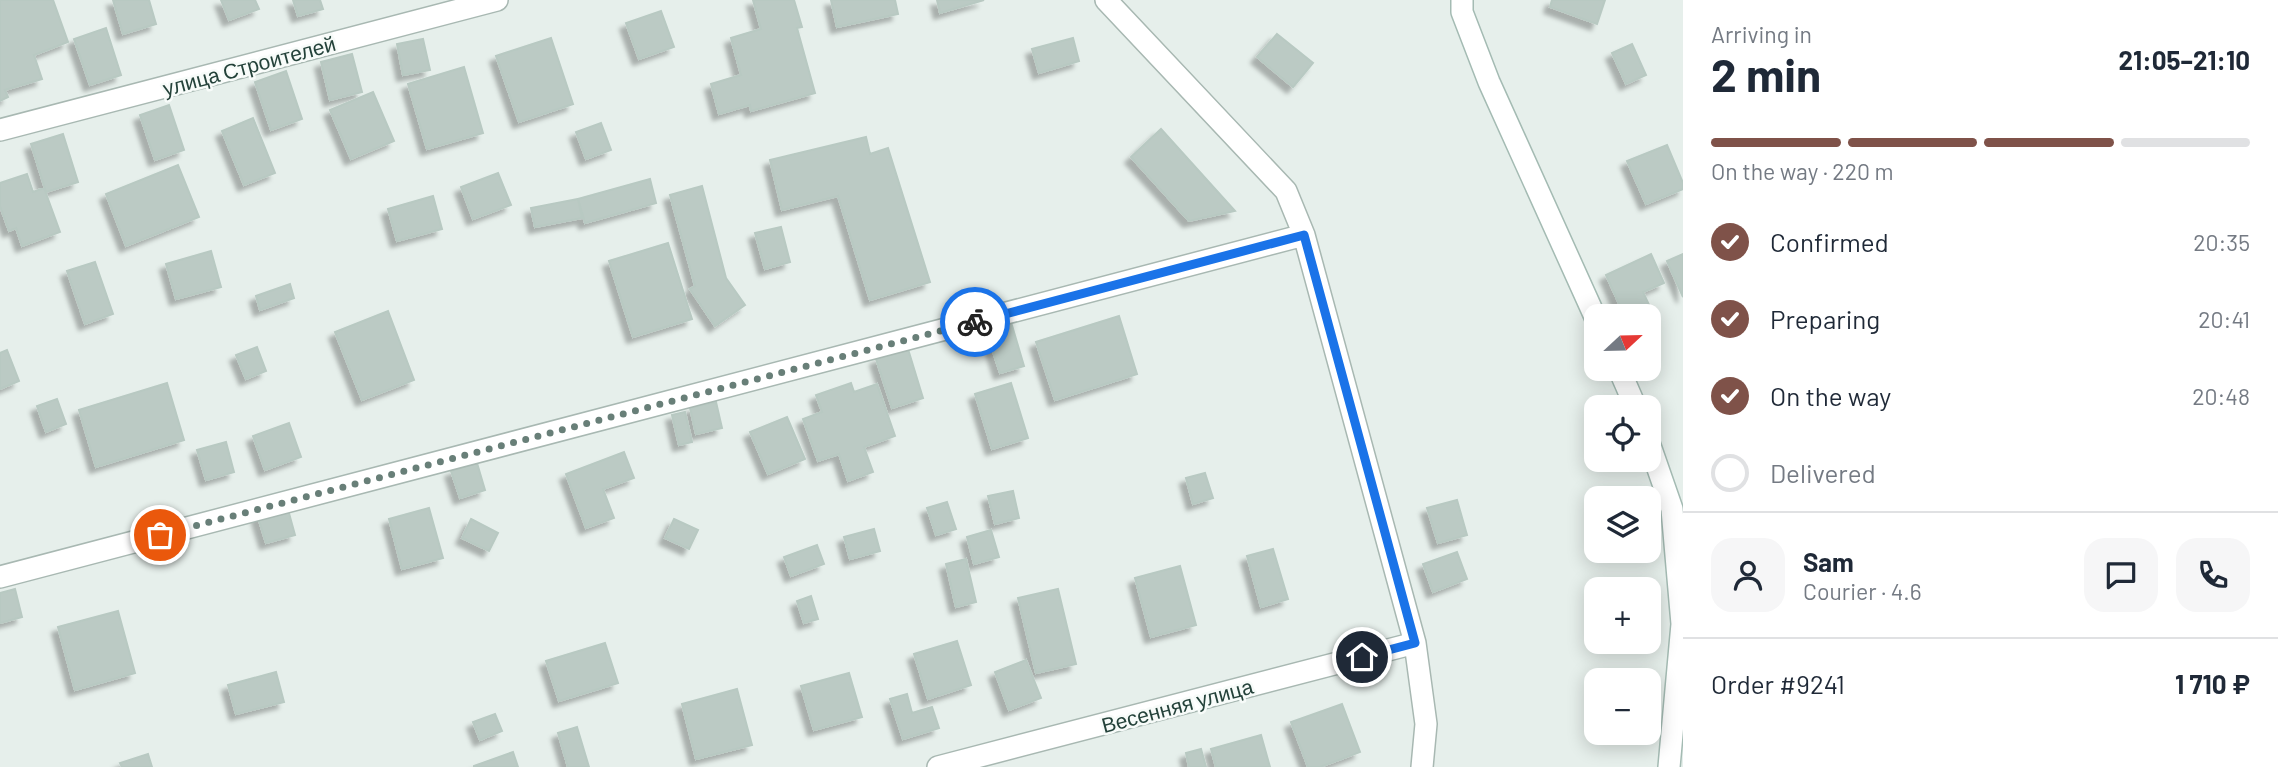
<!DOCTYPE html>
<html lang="en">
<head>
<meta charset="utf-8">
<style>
	:root { --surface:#fff; --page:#f6f6f7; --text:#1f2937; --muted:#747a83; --line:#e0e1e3; --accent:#7f5249 }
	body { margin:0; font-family:Barlow,sans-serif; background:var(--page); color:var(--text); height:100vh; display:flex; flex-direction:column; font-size:26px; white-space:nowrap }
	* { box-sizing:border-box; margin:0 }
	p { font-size:23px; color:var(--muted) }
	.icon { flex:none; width:38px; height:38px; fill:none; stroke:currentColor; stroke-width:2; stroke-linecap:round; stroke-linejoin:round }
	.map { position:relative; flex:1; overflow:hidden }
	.panel { display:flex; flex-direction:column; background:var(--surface); width:595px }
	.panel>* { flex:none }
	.needle { width:46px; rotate:68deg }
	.tools { position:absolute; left:1584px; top:304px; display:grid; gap:14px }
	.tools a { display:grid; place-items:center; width:77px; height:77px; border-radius:14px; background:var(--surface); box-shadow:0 4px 18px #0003; font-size:35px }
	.pin { position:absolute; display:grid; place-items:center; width:60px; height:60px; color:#fff; margin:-30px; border:4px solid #fff; border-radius:50%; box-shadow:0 2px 7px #0007 }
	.courier { position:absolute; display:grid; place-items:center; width:70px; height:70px; margin:-35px; border:5px solid #1a73e8; border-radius:50%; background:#fff; color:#222; box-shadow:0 2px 9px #0007 }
	.overview em { font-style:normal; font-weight:700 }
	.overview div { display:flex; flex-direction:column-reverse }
	.overview { display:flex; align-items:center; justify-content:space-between; height:119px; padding:0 28px }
	h1 { font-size:46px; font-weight:700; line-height:52px }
	.bar { display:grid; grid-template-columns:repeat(4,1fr); gap:10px 7px; align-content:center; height:84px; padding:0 28px }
	.bar i { height:9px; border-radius:5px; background:var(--line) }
	.bar .current { background:var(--accent) }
	.bar p { grid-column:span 4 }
	.line { display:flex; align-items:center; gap:18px; padding:0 28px; border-top:2px solid var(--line) }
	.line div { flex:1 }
	.round { display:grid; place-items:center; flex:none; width:74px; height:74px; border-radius:21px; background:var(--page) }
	ol { padding:0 28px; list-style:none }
	li { display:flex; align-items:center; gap:21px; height:77px }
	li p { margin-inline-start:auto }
	li .icon { padding:7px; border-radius:50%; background:var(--accent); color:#fff; stroke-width:4 }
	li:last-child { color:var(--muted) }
	li i { width:38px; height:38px; border:4px solid var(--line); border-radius:50% }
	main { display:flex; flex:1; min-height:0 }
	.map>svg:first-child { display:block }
	.building { fill:#bbcac4; stroke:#b8c9c2; stroke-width:2; filter:url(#shadow) }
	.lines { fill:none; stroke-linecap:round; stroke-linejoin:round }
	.street-casing { stroke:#a8b8b2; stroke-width:24 }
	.secondary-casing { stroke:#a4bbb3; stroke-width:24 }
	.street { stroke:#fff; stroke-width:21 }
	.secondary { stroke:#fff; stroke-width:21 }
	.done { stroke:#687f78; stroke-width:7; stroke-dasharray:0 12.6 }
	.route { stroke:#1a73e8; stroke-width:9 }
	.labels { text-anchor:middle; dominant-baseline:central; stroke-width:5; stroke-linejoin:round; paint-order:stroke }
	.street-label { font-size:21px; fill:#24423a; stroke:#f7fbf9 }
</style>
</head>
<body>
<main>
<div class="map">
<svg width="1683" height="767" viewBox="0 0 1683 767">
	<defs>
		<filter id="shadow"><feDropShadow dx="-6" dy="6" stdDeviation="2" flood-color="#0004"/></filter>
	</defs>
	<rect width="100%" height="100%" fill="#e6efeb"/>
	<!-- building -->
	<path class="building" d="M 0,0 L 53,0 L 68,42 L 34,55 L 42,79 L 5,90 L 8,97 L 0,101 Z
		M 113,0 L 149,0 L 156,24 L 123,34 Z
		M 221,0 L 255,0 L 259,9 L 229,20 Z
		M 293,0 L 320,0 L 323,9 L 298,16 Z
		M 753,0 L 794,0 L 802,27 L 797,28 L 815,93 L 751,111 L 750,105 L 719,114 L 711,84 L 741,75 L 731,38 L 761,29 Z
		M 831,0 L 895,0 L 898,14 L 837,27 Z
		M 937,0 L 984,0 L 940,13 Z
		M 1552,0 L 1605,0 L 1597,24 L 1550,7 Z
		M 661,11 L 674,47 L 639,59 L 626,23 Z
		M 106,28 L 121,75 L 90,85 L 74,39 Z
		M 1277,34 L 1313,63 L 1293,87 L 1257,57 Z
		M 551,38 L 573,104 L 519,122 L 496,56 Z
		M 1073,38 L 1079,61 L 1039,73 L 1032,49 Z
		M 423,39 L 430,70 L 403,75 L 397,44 Z
		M 1632,44 L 1646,75 L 1626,84 L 1612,53 Z
		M 352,54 L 362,92 L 330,100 L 321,62 Z
		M 464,67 L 483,133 L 427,149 L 408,84 Z
		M 286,71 L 302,119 L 271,130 L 255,82 Z
		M 373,92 L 394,141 L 351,159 L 330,110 Z
		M 169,105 L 184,150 L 155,160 L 140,115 Z
		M 253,118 L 275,173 L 244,185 L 222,131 Z
		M 601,123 L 611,150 L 586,159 L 576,132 Z
		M 1161,129 L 1235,211 L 1189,221 L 1131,157 Z
		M 63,134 L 78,182 L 46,192 L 31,144 Z
		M 866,137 L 870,154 L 888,148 L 930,282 L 870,300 L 838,196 L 782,210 L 770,160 Z
		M 1667,145 L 1683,183 L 1683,189 L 1646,204 L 1627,161 Z
		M 178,165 L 199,217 L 126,246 L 106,194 Z
		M 498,173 L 511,205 L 473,219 L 461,187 Z
		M 27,174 L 33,192 L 44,188 L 60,232 L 22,246 L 16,228 L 9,231 L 0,206 L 0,183 Z
		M 650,179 L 656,203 L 585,223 L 578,199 Z
		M 702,186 L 726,278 L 745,305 L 715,326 L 690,289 L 695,286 L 670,195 Z
		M 433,196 L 442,229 L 397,241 L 388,209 Z
		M 578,199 L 582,218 L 535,227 L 531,208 Z
		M 781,227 L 790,262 L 765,269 L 755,233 Z
		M 668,243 L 692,319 L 633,337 L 609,261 Z
		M 211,251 L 221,287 L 176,299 L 166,264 Z
		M 1651,254 L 1664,283 L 1643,292 L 1650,307 L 1625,317 L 1606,275 Z
		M 1683,254 L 1683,297 L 1667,261 Z
		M 95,262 L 113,314 L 85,324 L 67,271 Z
		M 290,284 L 294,298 L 260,310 L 256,296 Z
		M 388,311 L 414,380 L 362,400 L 335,332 Z
		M 1119,316 L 1137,374 L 1055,400 L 1036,342 Z
		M 1011,322 L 1024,366 L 1000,373 L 986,330 Z
		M 257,347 L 266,371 L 246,379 L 236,355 Z
		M 908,349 L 923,398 L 892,408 L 876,359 Z
		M 7,350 L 19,381 L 0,389 L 0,353 Z
		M 167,383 L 184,440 L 96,467 L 79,410 Z
		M 851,383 L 854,392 L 877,384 L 895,436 L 864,447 L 873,472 L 848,481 L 839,454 L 818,461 L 803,419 L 822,412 L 816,395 Z
		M 1011,383 L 1028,438 L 992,449 L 975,394 Z
		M 57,399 L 66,424 L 46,432 L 37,406 Z
		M 716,402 L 722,428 L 696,434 L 690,408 Z
		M 685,412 L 692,442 L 679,445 L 672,415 Z
		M 787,417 L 805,459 L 768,474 L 750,432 Z
		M 289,423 L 301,457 L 265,470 L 253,436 Z
		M 226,442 L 234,472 L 206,480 L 197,450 Z
		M 624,452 L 634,478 L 603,489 L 614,518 L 586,528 L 566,474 Z
		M 477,463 L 485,490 L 460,498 L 451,471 Z
		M 1205,473 L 1213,498 L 1193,504 L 1186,478 Z
		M 1013,491 L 1019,518 L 995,524 L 988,496 Z
		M 1457,500 L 1467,535 L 1438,543 L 1427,508 Z
		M 947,502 L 956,529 L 936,535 L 927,508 Z
		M 287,506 L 295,535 L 266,543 L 257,514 Z
		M 429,508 L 443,558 L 402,569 L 389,519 Z
		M 471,519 L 498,533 L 489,551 L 462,538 Z
		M 674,519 L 698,530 L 689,549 L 665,538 Z
		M 874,529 L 880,551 L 850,559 L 844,537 Z
		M 991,530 L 999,557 L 974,564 L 967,537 Z
		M 817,545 L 824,564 L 791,576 L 784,557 Z
		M 1273,549 L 1288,599 L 1261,607 L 1247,556 Z
		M 1457,552 L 1467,579 L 1433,592 L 1423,564 Z
		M 966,559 L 976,602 L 956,607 L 946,564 Z
		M 1180,566 L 1196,625 L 1151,637 L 1135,578 Z
		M 15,589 L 22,617 L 0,623 L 0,593 Z
		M 1058,589 L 1076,664 L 1036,673 L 1018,598 Z
		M 811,596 L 818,619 L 804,623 L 797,601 Z
		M 118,611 L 135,673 L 75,690 L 58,627 Z
		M 957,641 L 971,685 L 928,699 L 914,654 Z
		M 605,643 L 618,683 L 559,701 L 546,661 Z
		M 1026,660 L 1041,698 L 1009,710 L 995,672 Z
		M 276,672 L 284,702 L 236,714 L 228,685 Z
		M 849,673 L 862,717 L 814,730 L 801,686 Z
		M 737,689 L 752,745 L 696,759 L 682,704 Z
		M 907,694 L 912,713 L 932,707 L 939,728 L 903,739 L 890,699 Z
		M 1342,704 L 1360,752 L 1320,767 L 1308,767 L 1291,722 Z
		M 495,714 L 502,731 L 480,740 L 473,722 Z
		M 577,727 L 589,767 L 568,767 L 558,733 Z
		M 1261,735 L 1270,767 L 1216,767 L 1211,749 Z
		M 1201,749 L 1206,767 L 1189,767 L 1186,753 Z
		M 513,752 L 518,767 L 474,767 L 474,766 Z
		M 148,754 L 152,767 L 122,767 L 120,763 Z"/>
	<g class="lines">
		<defs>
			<path id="street" d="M 1106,0 L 1286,191 L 1304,235 L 1415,643 L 1426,724 L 1422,767
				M 0,130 L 497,0
				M 0,577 L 1304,235
				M 938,767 L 1415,643"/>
			<path id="secondary" d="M 1462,0 L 1462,12 L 1489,82 L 1596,319
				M 1619,369 L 1636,408
				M 1648,440 L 1672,509 L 1682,624 L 1669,767"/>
		</defs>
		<!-- street casing -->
		<use href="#street" class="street-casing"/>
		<!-- secondary casing -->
		<use href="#secondary" class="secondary-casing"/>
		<!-- street -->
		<use href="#street" class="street"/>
		<!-- secondary -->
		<use href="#secondary" class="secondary"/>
	</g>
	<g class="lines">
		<!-- done -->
		<path class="done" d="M 160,535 L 975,322"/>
		<!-- route -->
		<path class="route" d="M 975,322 L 1304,235 L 1415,643 L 1362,657"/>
	</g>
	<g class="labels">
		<!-- street labels -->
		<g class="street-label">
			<text transform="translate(249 65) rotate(-15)">улица Строителей</text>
			<text transform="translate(1177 705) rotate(-15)">Весенняя улица</text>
		</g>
	</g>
</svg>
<div class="tools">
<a><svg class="needle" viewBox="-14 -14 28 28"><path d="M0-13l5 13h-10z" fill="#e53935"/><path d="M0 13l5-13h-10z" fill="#747a83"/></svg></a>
<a><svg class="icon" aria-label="locate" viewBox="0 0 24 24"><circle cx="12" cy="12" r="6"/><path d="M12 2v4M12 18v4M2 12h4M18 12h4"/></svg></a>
<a><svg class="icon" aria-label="layers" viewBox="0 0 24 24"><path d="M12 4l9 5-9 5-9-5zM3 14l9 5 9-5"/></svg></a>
<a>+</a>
<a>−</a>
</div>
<div class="pin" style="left:160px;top:535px;background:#ea580c"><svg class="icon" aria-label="bag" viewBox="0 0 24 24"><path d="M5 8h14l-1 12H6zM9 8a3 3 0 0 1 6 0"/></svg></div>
<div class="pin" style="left:1362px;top:657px;background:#1f2937"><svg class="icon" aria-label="home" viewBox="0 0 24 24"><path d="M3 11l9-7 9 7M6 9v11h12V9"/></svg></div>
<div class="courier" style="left:975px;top:322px"><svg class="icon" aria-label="bike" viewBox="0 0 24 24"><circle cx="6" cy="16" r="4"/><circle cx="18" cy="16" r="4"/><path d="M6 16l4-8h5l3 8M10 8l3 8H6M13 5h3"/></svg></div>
</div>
<section class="panel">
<div class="overview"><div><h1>2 min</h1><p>Arriving in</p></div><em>21:05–21:10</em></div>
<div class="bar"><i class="current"></i><i class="current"></i><i class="current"></i><i></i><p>On the way · 220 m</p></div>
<ol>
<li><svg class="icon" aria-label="check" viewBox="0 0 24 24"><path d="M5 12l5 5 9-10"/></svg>Confirmed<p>20:35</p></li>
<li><svg class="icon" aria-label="check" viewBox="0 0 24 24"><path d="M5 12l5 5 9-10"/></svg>Preparing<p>20:41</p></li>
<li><svg class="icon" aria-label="check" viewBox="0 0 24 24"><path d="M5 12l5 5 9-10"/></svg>On the way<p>20:48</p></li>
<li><i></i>Delivered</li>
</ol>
<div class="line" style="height:126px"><a class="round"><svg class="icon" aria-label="person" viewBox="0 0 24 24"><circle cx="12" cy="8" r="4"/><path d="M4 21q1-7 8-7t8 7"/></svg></a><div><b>Sam</b><p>Courier · 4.6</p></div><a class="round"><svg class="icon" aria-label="chat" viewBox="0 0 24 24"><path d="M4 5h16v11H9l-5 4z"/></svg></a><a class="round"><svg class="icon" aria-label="phone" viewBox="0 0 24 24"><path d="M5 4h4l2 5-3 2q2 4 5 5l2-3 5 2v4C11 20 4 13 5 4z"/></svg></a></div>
<div class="line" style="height:91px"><div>Order #9241</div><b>1 710 ₽</b></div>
</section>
</main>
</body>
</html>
